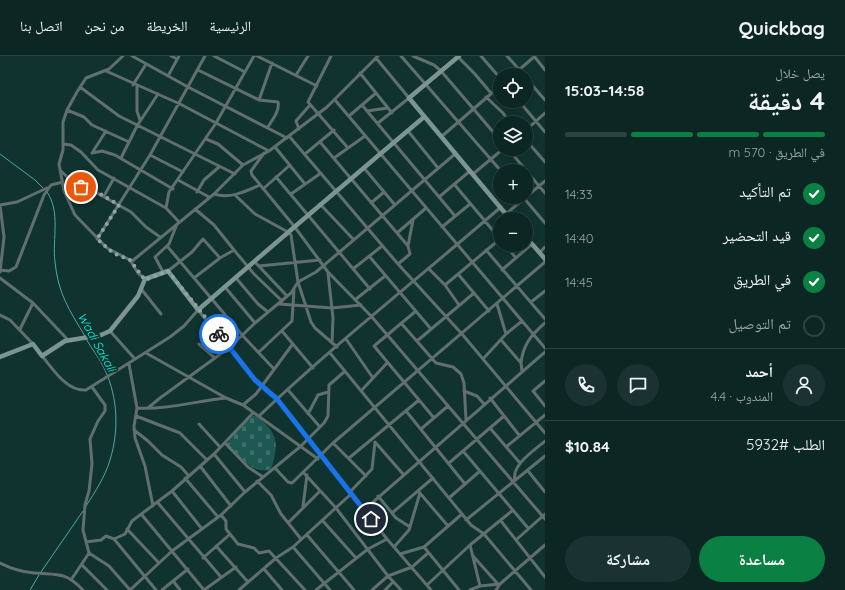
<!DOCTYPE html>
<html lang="ar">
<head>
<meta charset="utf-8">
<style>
	:root { --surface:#0c2624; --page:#1a3231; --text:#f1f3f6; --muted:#9aa5a6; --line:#2c4341; --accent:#0b8043 }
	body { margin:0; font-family:Quicksand,"Noto Naskh Arabic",sans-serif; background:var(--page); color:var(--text); direction:rtl; height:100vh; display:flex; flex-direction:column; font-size:15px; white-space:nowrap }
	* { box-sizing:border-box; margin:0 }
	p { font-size:13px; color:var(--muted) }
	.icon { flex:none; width:22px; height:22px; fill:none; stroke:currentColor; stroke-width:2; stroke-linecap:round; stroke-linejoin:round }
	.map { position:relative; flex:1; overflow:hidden; direction:ltr }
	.panel { display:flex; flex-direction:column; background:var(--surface); width:300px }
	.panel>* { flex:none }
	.controls { position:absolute; left:493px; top:12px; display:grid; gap:8px }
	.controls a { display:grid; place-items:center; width:40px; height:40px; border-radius:50%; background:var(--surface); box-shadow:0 2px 6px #0003,0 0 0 1px var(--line); font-size:20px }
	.pin { position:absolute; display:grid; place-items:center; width:34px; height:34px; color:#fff; margin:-17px; border:2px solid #fff; border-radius:50%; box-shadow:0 1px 4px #0007 }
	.courier { position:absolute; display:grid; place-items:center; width:40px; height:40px; margin:-20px; border:3px solid #1a73e8; border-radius:50%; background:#fff; color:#222; box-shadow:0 1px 5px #0007 }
	.summary em { font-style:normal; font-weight:700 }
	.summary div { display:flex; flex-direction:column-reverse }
	.summary { display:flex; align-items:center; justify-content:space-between; height:68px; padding:0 20px }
	h1 { font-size:26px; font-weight:700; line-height:30px }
	.bar { display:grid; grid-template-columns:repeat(4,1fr); gap:6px 4px; align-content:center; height:48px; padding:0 20px }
	.bar i { height:5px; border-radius:3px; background:var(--line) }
	.bar .selected { background:var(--accent) }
	.bar p { grid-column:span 4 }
	.line { display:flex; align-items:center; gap:10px; padding:0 20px; border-top:1px solid var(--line) }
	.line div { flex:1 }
	.round { display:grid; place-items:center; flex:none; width:42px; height:42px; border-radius:21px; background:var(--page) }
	ol { padding:0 20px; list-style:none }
	li { display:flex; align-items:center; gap:12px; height:44px }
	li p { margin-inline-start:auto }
	li .icon { padding:4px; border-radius:50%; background:var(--accent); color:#fff; stroke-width:4 }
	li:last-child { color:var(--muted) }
	li i { width:22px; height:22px; border:2px solid var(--line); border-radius:50% }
	.button { display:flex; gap:8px; margin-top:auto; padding:8px 20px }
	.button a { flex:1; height:46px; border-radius:24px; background:var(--accent); color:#fff; font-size:16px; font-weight:700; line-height:46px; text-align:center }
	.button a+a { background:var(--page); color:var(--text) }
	header { display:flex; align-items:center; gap:24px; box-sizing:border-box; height:56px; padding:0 20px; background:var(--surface); border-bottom:1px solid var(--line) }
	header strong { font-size:19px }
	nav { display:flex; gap:22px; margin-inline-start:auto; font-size:14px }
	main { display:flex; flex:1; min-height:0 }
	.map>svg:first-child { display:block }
	.cemetery { fill:url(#cemetery-stones) }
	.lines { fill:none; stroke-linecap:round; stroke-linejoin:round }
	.stream { stroke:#4fa9a2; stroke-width:1 }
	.street { stroke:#61706e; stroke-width:3 }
	.secondary { stroke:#7d9592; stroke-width:4.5 }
	.done { stroke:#8da6a4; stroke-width:4; stroke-dasharray:0 7.2 }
	.route { stroke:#1a73e8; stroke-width:5 }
	.labels { text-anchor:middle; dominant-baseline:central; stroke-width:4; stroke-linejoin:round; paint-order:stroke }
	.water-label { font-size:12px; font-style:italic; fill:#00f6e7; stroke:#103330 }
</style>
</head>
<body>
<header>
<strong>Quickbag</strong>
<nav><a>الرئيسية</a><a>الخريطة</a><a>من نحن</a><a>اتصل بنا</a></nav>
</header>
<main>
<section class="panel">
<div class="summary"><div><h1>4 دقيقة</h1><p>يصل خلال</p></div><em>14:58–15:03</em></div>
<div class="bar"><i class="selected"></i><i class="selected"></i><i class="selected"></i><i></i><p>في الطريق · 570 m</p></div>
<ol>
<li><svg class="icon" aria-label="check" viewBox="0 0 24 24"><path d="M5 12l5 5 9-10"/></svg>تم التأكيد<p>14:33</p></li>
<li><svg class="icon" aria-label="check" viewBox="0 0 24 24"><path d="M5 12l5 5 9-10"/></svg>قيد التحضير<p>14:40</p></li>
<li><svg class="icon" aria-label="check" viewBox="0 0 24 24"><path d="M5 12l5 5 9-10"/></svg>في الطريق<p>14:45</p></li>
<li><i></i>تم التوصيل</li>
</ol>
<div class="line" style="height:72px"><a class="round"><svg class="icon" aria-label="person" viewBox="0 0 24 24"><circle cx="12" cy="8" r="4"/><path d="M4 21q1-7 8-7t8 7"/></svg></a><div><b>أحمد</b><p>المندوب · 4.4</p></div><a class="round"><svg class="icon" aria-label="chat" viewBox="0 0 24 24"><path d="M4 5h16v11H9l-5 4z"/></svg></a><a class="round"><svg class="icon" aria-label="phone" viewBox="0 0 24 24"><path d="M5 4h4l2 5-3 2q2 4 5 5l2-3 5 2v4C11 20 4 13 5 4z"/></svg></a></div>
<div class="line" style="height:52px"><div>الطلب #5932</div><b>$10.84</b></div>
<div class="button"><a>مساعدة</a><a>مشاركة</a></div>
</section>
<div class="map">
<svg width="545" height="534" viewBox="0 0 545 534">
	<defs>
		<pattern id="cemetery-stones" width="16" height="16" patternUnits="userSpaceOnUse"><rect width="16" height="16" fill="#1d5853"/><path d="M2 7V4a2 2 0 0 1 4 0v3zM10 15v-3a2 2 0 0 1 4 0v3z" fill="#3d706b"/></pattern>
	</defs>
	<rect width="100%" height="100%" fill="#103330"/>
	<!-- cemetery -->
	<path class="cemetery" d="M 253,360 L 256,360 C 279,377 279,388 271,413 C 253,420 239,399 227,388 L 240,371 Z"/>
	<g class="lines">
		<!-- stream -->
		<path class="stream" d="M 0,98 L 35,124 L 43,132
			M 47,136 C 61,156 52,183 55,206 C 58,237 69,254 85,280
			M 86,450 C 95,436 105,421 110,404 C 119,375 118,342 105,314 C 100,303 92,293 86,283
			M 41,516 L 83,455
			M 30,534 L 39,519"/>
		<!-- street -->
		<path class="street" d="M 123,0 L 109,13 L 86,22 L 77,36 L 67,54 L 63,66 L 63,94 L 59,108 L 64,135 L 75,159 L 107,192 L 130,204 L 138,217 L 145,223
			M 132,0 L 188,31 L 287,82
			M 171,0 L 177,3
			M 214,0 L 245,16
			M 257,0 L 317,30
			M 331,0 L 308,46 L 348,92
			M 401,0 L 501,115
			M 413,0 L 434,9 L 441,15 L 500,84
			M 457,0 L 474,17 L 491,37
			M 481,0 L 500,22
			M 507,0 L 524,19
			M 534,0 L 545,14
			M 376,2 L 409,42 L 378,67
			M 198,14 L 259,44 L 278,46 C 280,55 272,64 268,71
			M 106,15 L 180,48 L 269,95
			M 360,17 L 392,57
			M 296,19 L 308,0
			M 513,19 L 535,0
			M 168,20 L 179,0
			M 526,22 L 545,44
			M 133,29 L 146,8
			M 137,30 L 137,55 L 140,64
			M 80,31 L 119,60 L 235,118
			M 486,41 L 503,57 L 510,67
			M 259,44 L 272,7
			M 335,44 L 545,292
			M 519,45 L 545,76
			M 362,49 L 455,160
			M 67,54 L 84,61 L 92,69 L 129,86
			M 367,55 L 388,52
			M 349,60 L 376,37
			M 299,73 L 296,65 L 310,49
			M 526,74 L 545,57
			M 408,75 L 438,112
			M 289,80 L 398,208 L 462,278 L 545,377
			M 441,81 L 500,30
			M 206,83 L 218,88 L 243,109
			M 526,84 L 545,106
			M 320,86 L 408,190 L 410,198 L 398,208
			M 63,88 L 71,89 L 81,96 L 98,114 L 166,152 L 179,166
			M 275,91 L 305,128
			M 508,93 L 545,137
			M 92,97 L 102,95 L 115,99 L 173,133
			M 92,97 L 106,75
			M 264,97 L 251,115 L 252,119 L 294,170 L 328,216 L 371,260 L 545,463
			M 305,98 L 334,74
			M 150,99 L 183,116
			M 121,102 L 137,70 L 158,38
			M 334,102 L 365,80
			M 364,112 L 395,149
			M 62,116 L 74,127 L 97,137 L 131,156 L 146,171 L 160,181
			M 473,118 L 503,93
			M 276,121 L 370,233
			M 178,124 L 209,141
			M 454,128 L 500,183
			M 263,133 L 290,109
			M 197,136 L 204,124 L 219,111
			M 214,138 C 230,143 244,136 260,129
			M 291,138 L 321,117
			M 235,139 L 255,158 L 288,176 L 291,179 L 298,226 L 311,266 L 315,272 L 337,291
			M 104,140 L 114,122
			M 439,141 L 470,115
			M 523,141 L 545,167
			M 371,147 L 384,136
			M 320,148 L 354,184
			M 0,149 L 4,181 L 0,216
			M 0,149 L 17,146 L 47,132
			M 166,152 L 169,136 L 216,67 L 254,0
			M 195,153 L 214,169 L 234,194
			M 506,158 L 545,125
			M 442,171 L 470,148
			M 397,177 L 426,152
			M 97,183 L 150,99 L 205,0
			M 505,189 L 516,202
			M 167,190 L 243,280 L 274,313
			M 408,190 L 413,164
			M 486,194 L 545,263
			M 539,197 L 545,191
			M 369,200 L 431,273
			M 131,206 L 214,138 L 243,109 L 269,95 L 327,51 L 378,0
			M 255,206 L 287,240
			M 259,210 L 320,204
			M 353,213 L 382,190
			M 429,213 L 445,229 L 459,249
			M 0,214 L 9,215 L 16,211 L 44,139 L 51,129 L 63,126
			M 502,214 L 532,188
			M 168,215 L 192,196 L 203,183 L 220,202
			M 163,216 L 155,201 L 169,188 L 177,168
			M 328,217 L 333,262 L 332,287
			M 458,218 L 489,255
			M 0,222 L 33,247 L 68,284
			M 194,222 L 220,202 L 234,194 L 254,218 L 282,245
			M 236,222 L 258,248 L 268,256
			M 445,229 L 500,183
			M 142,234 L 161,258
			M 356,243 L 385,220
			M 531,246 L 545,235
			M 279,248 L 332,252 L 361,249
			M 497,248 L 506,278
			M 416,255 L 374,290 L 434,362
			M 0,259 L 10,264 L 33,288
			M 255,267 L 291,237 L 298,226 L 316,216 L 455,98
			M 401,267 L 436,307 L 453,311 L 461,318 L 464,327 L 466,364
			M 20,273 L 33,247
			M 110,275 L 135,303
			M 282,275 L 313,312
			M 346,283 L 373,322
			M 417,285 L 474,237
			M 502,285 L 521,307 L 522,315
			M 199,288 L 215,302
			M 259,296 L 292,265 L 294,234
			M 146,297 L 226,342 L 243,349 L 318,403
			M 330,297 L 462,458 L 471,469 L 484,478 L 531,534
			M 42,300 C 53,313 67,336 86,334 L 170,281 L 184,270 L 198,254 L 255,324 L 277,343 L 387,483 L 431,534
			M 483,303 L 506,278 L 522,265
			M 521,307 C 523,289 531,279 545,267
			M 129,308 L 137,352 L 134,370 L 135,382 L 145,410 L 153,450
			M 545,325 L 533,335 L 545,350
			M 288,334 L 320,371
			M 361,335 L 387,307
			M 464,335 L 477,340 L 484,348
			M 490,342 L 519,379
			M 243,349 L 256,338 L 292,289
			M 137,352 C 167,354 195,345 226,342
			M 148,352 L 160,342 L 230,291 L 255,267 L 225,231
			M 406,355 L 465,428
			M 308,358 L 318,339 L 328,336
			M 136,360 L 180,377 L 207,404
			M 259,360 C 336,287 420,221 501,151
			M 199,368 L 220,391
			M 490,372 L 520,407
			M 421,373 L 448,350
			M 134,374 L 148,385 L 162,399 L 181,411 L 188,419
			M 375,386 L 403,418
			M 225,387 L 248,411 L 263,421
			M 333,387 L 366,420
			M 506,391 L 545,359
			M 463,395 L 528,472
			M 214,398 L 245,436
			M 349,402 L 419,344
			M 449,407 L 504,360
			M 200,410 L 231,450
			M 275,412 L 288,426 L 292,427 L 333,387 L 545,206
			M 528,415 L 545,436
			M 303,416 L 336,452 L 388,520 L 401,534
			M 185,422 L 218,461
			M 515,424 C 511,409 535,394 545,385
			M 257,425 L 271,439 L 281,458 L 301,483
			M 172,435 L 202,473
			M 350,436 L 372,413 L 375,386
			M 419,436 L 448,470
			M 378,440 L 396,462 L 410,471
			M 449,442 L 480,415
			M 158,447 L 221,521
			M 303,450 L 307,419
			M 364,454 L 545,296
			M 392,457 L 433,422
			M 142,459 L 204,534
			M 221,459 L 226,465 L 226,473 L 238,488 L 254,492 L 259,497 L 269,495 L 305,534
			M 322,464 L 356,502
			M 466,464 L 545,400
			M 501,465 L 545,521
			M 288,467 L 320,435
			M 127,473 L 159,507
			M 307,479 L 354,534
			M 114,483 L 125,478 L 132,465 L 172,435 L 214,398 L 253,357
			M 516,484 L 545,458
			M 86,486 L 101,484 L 106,480 L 114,483 L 156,534
			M 470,489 L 480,530
			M 216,490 L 248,526
			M 293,491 L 330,534
			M 394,491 L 409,474 L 420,437
			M 424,491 L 462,458
			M 89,497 L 109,510 L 130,534
			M 400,498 L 424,491 L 459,534
			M 473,500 L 497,527
			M 203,502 L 229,479
			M 0,507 C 10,512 22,516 34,517 C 57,519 65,515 83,534
			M 82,509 L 107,534
			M 264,513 L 282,534
			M 71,524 L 89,497 L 83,474 L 85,449 L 89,435 L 92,408 L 90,383 L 98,365 L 105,355 L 105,349 L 92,331
			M 174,526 L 180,534
			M 427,529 L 470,489 L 513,454
			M 130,534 L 172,495 L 221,459 L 245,436 L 301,390 L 324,367 L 328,360 L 329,329 L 344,316
			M 162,534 L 188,513
			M 204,534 L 236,511
			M 239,534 L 276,502 L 293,491 L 351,438
			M 316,534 L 368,493 L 387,483
			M 372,534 L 388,520 L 412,511 L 428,497
			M 385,534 L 393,526
			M 470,534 L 480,530 L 500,528 L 545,489
			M 496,534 L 500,528"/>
		<!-- secondary -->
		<path class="secondary" d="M 459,0 L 409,42 L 510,163
			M 526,181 L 545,203
			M 0,301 L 33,288 L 42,300 L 65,285 L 101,279 L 110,275 L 138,240 L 145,223 L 168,215 L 198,254 C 273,189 348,125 424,61"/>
	</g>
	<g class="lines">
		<!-- done -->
		<path class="done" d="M 81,131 L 97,136 L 119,149 L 97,183 L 113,197 L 130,204 L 145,224 L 168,215 L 219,278"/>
		<!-- route -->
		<path class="route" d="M 219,278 L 255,324 L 277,343 L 371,463"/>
	</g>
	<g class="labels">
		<!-- water labels -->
		<g class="water-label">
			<text transform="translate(97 286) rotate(61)">Wadi Sakali</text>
		</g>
	</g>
</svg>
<div class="controls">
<a><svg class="icon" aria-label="locate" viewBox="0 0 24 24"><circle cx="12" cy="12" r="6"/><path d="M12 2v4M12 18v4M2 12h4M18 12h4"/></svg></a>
<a><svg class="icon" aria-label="layers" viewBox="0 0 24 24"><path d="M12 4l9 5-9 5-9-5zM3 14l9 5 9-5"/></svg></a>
<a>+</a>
<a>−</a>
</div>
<div class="pin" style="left:81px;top:131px;background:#ea580c"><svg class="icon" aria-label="bag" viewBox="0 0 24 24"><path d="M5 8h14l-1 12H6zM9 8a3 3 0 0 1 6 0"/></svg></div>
<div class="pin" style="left:371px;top:463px;background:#1f2937"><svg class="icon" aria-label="home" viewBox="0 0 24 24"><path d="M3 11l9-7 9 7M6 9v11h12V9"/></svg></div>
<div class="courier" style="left:219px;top:278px"><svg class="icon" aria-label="bike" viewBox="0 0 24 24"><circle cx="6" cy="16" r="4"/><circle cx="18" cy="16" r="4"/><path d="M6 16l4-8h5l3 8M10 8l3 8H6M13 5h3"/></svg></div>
</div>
</main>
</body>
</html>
